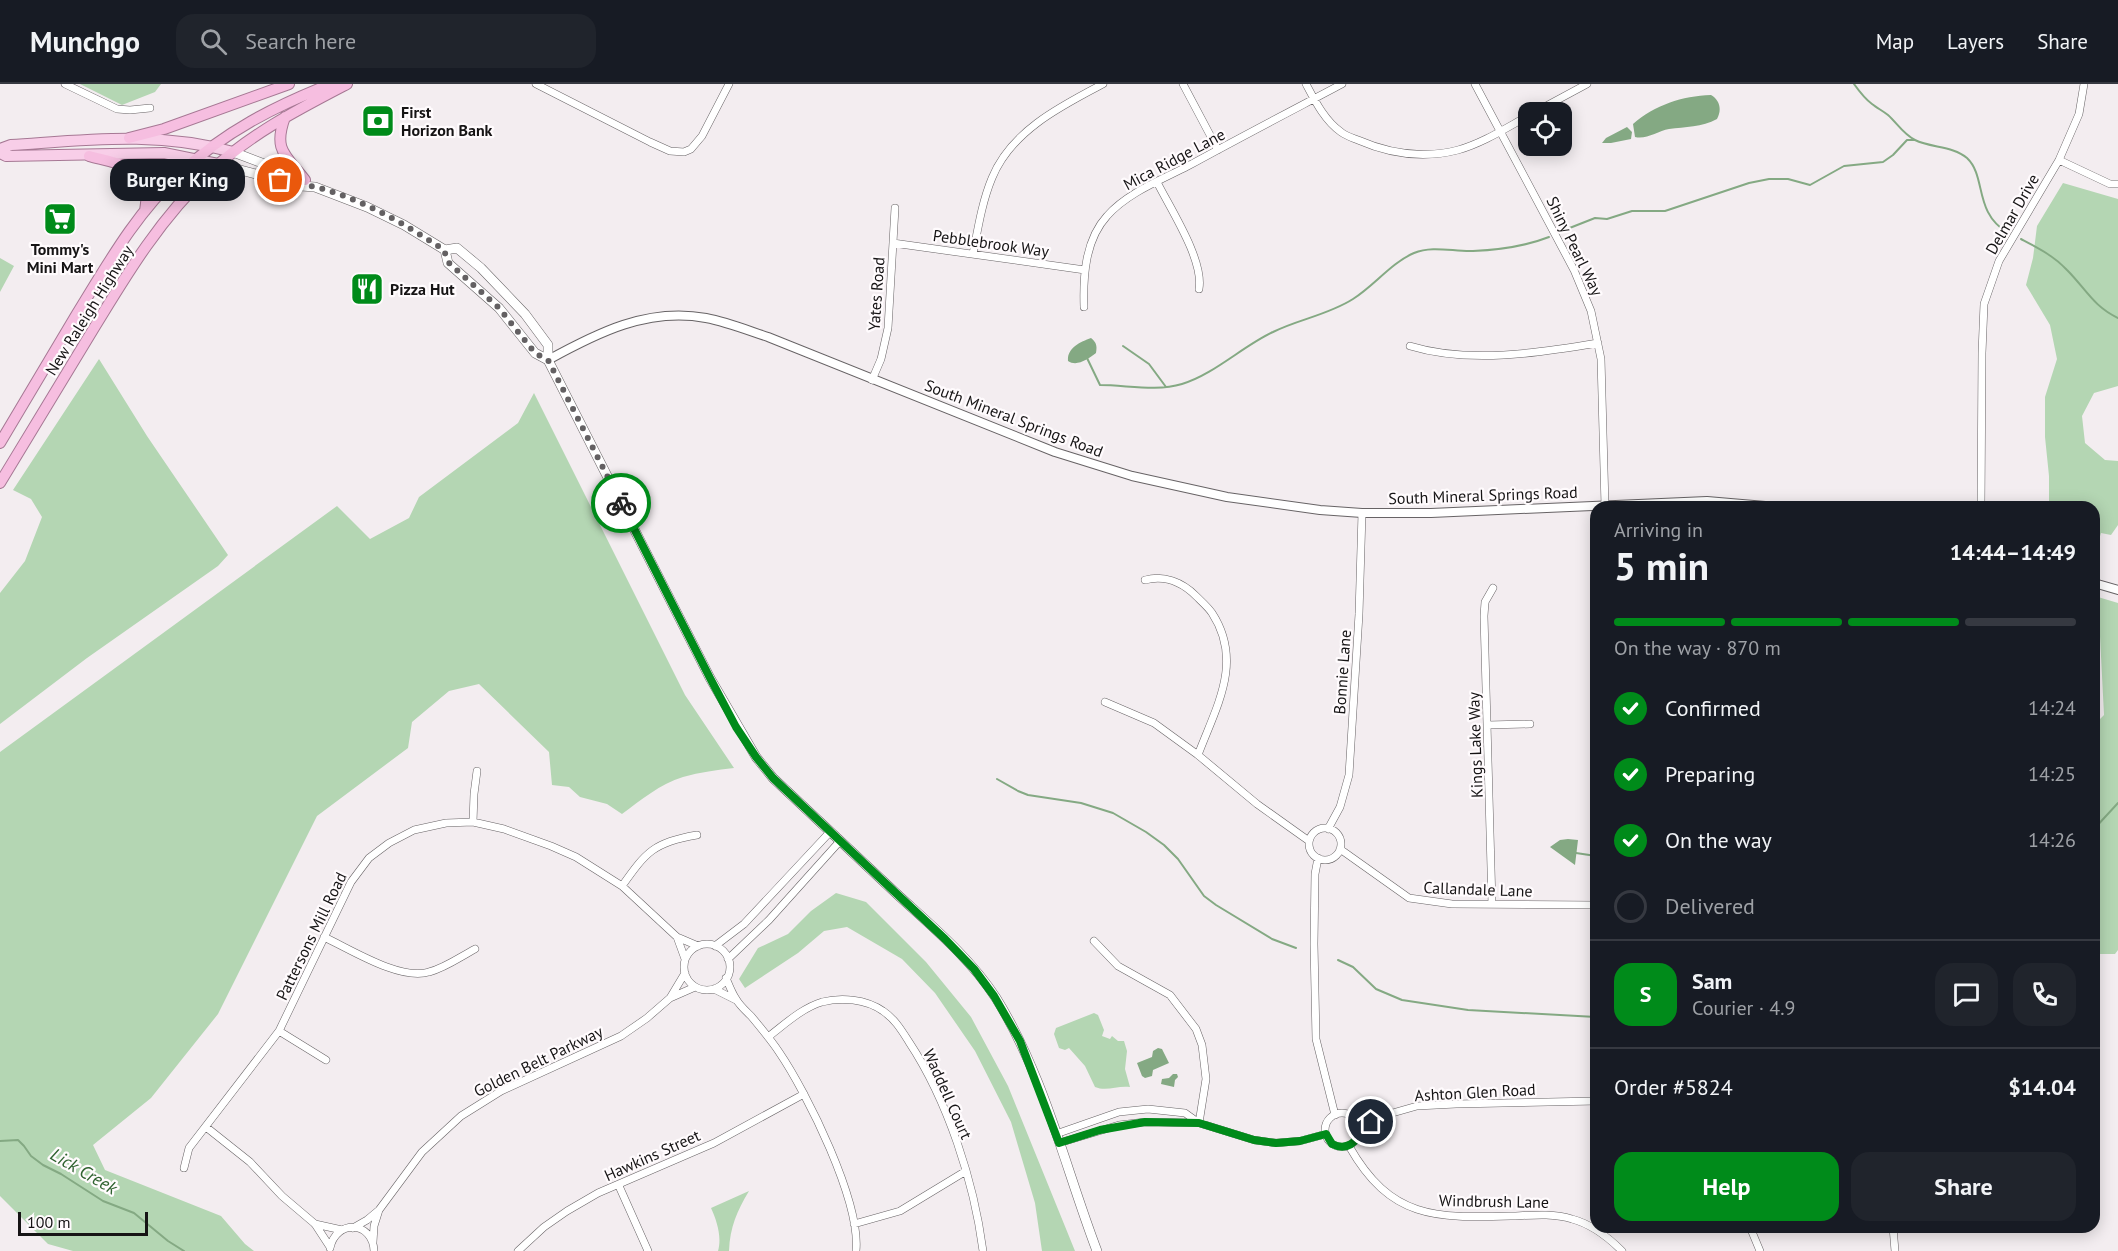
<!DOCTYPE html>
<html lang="en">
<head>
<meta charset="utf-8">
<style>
	:root { --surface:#171b24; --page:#20242c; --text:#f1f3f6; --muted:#9ea1a6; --line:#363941; --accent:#008b1a }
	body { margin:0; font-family:"PT Sans",sans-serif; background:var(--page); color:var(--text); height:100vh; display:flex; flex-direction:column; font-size:22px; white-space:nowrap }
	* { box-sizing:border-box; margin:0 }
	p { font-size:20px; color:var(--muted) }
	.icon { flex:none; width:33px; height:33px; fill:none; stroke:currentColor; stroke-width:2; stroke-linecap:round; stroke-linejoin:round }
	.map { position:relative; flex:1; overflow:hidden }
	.drawer { position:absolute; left:1590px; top:417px; width:510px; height:732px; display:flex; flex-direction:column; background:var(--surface); border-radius:18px; box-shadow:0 3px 15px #0003 }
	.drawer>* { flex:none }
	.tools { position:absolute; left:1518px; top:18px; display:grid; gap:12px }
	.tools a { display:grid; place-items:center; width:54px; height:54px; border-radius:12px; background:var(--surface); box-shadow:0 3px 15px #0003; font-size:30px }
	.scale { position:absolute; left:18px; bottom:15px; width:130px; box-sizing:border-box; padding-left:6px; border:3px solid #161415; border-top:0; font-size:16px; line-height:21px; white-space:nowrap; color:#161415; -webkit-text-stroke:4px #fffbfd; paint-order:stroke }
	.pin { position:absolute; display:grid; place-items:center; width:51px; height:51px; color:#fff; margin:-26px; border:3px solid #fff; border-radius:50%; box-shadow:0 2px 6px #0007 }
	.courier { position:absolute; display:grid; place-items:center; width:60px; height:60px; margin:-30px; border:4px solid #008b1a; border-radius:50%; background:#fff; color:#222; box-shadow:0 2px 8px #0007 }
	.bubble { position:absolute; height:42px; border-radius:18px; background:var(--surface); box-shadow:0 3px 15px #0003; font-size:20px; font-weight:800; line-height:42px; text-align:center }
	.summary em { font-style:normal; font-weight:800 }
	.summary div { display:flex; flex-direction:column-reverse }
	.summary { display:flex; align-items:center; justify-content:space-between; height:102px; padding:0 24px }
	h1 { font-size:39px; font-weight:800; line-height:45px }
	.bar { display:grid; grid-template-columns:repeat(4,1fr); gap:9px 6px; align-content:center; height:72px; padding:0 24px }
	.bar i { height:8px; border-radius:4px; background:var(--line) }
	.bar .current { background:var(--accent) }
	.bar p { grid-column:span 4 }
	.line { display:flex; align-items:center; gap:15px; padding:0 24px; border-top:2px solid var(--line) }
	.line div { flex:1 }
	.round { display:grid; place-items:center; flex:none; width:63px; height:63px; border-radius:18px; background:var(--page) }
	ol { padding:0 24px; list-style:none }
	li { display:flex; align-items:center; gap:18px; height:66px }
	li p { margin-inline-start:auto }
	li .icon { padding:6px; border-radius:50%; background:var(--accent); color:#fff; stroke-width:4 }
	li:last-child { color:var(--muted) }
	li i { width:33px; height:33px; border:3px solid var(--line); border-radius:50% }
	.action { display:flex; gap:12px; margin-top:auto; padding:12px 24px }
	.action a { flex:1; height:69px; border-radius:18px; background:var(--accent); color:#fff; font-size:24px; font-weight:800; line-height:69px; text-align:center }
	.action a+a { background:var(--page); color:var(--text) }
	header { display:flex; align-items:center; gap:36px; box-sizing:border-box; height:84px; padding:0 30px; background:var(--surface); border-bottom:2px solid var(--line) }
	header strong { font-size:28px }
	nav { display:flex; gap:33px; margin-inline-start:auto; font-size:21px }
	.search { width:420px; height:54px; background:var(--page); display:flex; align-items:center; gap:15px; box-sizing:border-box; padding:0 21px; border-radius:18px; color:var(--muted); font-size:22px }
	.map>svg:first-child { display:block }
	.green { fill:#b4d6b3 }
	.water { fill:#84a983 }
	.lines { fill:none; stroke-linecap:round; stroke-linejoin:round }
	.stream { stroke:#84a983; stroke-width:2 }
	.minor-casing { stroke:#676365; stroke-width:8 }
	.tertiary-casing { stroke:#676365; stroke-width:10 }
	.secondary-casing { stroke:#676365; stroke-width:10 }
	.primary-casing { stroke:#a67894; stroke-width:12 }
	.trunk-casing { stroke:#a67894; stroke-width:12 }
	.minor { stroke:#fff; stroke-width:7 }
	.tertiary { stroke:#fff; stroke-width:8 }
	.secondary { stroke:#fff; stroke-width:9 }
	.primary { stroke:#f8cee8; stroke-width:10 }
	.trunk { stroke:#f6bee0; stroke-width:10 }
	.done { stroke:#636062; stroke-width:6; stroke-dasharray:0 10.8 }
	.route { stroke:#008b1a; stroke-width:8 }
	.labels { text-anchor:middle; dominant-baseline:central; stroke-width:4.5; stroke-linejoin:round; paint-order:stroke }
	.poi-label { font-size:16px; font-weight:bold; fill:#161415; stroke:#fffbfd; text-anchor:start }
	.street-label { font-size:16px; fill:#161415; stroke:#fffbfd }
	.water-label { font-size:18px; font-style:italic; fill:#306330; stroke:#fffbfd }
</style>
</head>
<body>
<header>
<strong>Munchgo</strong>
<div class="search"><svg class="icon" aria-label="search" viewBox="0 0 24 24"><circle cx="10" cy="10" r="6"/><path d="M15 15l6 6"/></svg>Search here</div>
<nav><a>Map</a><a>Layers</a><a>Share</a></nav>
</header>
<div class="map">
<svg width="2118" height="1167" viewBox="0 0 2118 1167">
	<rect width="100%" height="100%" fill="#f3edf0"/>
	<!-- green -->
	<path class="green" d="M 80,0 L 161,0 L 155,8 L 122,21 Z
		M 2063,99 L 2118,115 L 2118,302 L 2094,309 L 2082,332 L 2085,359 L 2105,376 L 2118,377 L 2118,441 L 2111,451 L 2101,449 L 2094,472 L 2094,423 L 2049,423 L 2049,392 L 2045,353 L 2045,313 L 2057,275 L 2050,241 L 2026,201 L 2033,174 L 2037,142 Z
		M 0,174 L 14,182 L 0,208 Z
		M 99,275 L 147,352 L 228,471 L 218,482 L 87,574 L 0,640 L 0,509 L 25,477 L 42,433 L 31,415 L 13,406 Z
		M 534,309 L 685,611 L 734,684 C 717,686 700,688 683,693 C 660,700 641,716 622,730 L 607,720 L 580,713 L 569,703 L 552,701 L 549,668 L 479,600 L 449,607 L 412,638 L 408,664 L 317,732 L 218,930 L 151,1014 L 93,1061 L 105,1086 L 221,1132 L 245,1160 L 254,1167 L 73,1167 L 48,1160 L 0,1112 L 0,668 L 337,422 L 370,455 L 409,434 L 419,413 L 518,339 Z
		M 2098,513 L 2118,519 L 2118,866 L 2115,870 L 2094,870 L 2094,641 L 2104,631 Z
		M 836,809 L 866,818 L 926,878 L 971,933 L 1008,1002 L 1075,1167 L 1042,1167 L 1035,1119 L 1011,1038 L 975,967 L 935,909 L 902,875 L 847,843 L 824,847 L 798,869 L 745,904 L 739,895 L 758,864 L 788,850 L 811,827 Z
		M 1094,929 L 1098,931 L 1104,946 L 1102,952 L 1110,955 L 1112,952 L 1118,957 L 1124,957 L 1127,967 L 1125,985 L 1130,1003 C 1118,1001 1107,1008 1095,1003 L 1085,982 L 1069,964 L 1065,966 L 1059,964 L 1054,950 L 1056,944 Z
		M 749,1107 C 737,1127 730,1143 729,1167 L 718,1167 C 722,1153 717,1137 711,1124 Z"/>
	<!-- water -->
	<path class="water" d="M 1711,11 C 1720,16 1722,26 1717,35 C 1702,43 1685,43 1669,45 C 1658,47 1646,56 1635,53 L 1633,40 C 1655,21 1682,12 1711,11 Z
		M 1627,43 L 1632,48 L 1631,55 L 1611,59 L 1602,59 L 1606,54 Z
		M 1091,254 C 1097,259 1097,262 1096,269 C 1088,275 1077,283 1068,277 C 1067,264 1080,258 1091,254 Z
		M 1568,755 L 1578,756 L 1575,781 L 1550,763 L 1560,756 Z
		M 1158,964 L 1162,965 L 1169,979 L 1153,986 L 1152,992 L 1145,994 L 1142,992 L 1137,979 L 1152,973 L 1153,967 Z
		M 1173,990 L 1177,990 L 1178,993 L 1175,996 L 1174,1003 L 1161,1000 L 1162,995 L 1169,994 Z"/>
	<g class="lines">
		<!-- stream -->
		<path class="stream" d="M 1854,0 C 1859,7 1865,15 1872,20 C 1877,24 1883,27 1888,31 C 1897,39 1903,50 1915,56 C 1931,64 1953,62 1967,74 C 1987,93 1973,128 2008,149
			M 1562,147 L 1595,134 L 1607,135 L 1632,127 L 1665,127 L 1749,99 L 1769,95 L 1788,95 L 1810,101 L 1844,82 L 1883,78 L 1893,71 L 1907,56 L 1915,56
			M 2021,155 C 2038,164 2054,172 2067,186 C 2086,205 2093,222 2118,234
			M 1123,262 L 1149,280 L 1166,303
			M 1087,274 L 1100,301 C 1127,301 1156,308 1182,300 C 1213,291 1243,262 1273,248 C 1299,235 1328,231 1353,215 C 1374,202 1391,179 1414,169 C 1433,161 1454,168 1473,167 C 1498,166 1526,162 1549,153
			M 997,695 L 1018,707 L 1028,711 L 1081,719 L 1113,729 L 1146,748 L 1164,761 L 1178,775 L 1204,812 L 1216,821 L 1272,855 L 1296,864
			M 2094,745 L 2118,719
			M 1576,769 L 1596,772
			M 1338,876 L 1353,883 L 1376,905 L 1402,916 L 1468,926 L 1596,933
			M 0,1057 L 18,1056 L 24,1062 L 31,1072 L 43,1081 L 61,1090 L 103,1117 L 134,1129 L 168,1157 L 184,1167"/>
		<defs>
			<path id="minor" d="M 65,0 L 117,25 L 130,26 L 150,24
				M 536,0 L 650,58 L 670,67 L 684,68 L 691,65 L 702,52 L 729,0
				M 1183,0 L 1218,66
				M 1306,0 C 1315,17 1325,37 1341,48 C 1346,52 1353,54 1358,56 C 1390,70 1423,75 1458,66 C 1483,59 1506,44 1528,32
				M 1475,0 L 1574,186 L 1591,227 L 1601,275 L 1605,422
				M 1535,28 L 1587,0
				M 2059,76 L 2110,100 L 2118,100
				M 1157,98 C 1171,126 1204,176 1199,205
				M 893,159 L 1085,186
				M 973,170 C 978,144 982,118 992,94 C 1011,47 1061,22 1103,0
				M 1084,223 C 1083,193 1085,156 1107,132 C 1127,109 1161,96 1188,82 C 1239,54 1291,27 1342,0
				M 1410,262 C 1469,280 1538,269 1598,259
				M 872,296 L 881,275 L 888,244 L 895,124
				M 1981,423 L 1982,269 L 1984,220 L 1999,177 L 2059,76 L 2079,30 L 2084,0
				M 1145,496 C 1164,491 1182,498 1196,512 C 1201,517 1208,523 1212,529 C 1244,578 1216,623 1198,671
				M 1105,618 L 1154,639 L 1198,671 L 1257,720 L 1309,757
				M 1488,641 L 1530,640
				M 473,738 L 474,710 L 477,687
				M1309 760a16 16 0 1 1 32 0a16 16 0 1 1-32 0Z
				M 1328,745 L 1340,723 L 1349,691 L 1359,530 L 1362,429
				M 1340,765 L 1409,814 L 1452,820 L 1596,821
				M 1318,774 L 1315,790 L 1314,860 L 1316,955 L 1335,1031
				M 622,802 C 646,768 654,758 697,751
				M 1492,820 L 1484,532 L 1485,518 L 1493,504
				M 324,853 C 350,865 400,897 429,888 C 445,884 460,873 475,865
				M 677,853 L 685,875
				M 1094,857 L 1118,882 L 1170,911 L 1196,945 L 1202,961 L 1206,995 L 1199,1039
				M684 883a23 23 0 1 1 46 0a23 23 0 1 1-46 0Z
				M 715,862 L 744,840 L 830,748
				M 728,875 L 769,836 L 840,757
				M 726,894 C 729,901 732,909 736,915 C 740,922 746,927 751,932 C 761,944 771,956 779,968 C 807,1009 861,1118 856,1167
				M 714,905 L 736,916
				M 670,914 L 685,889
				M 279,947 L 326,976
				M 768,953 C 785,940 802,924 822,918 C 841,913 866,915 883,927 C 895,935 902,947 909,958 C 948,1017 974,1098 983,1167
				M1325 1046a17 17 0 1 1 34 0a17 17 0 1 1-34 0Z
				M 206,1043 L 250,1078 L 282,1112 L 315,1140 L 330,1163
				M 1359,1044 L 1389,1030 L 1417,1022 L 1456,1020 L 1596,1017
				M 1056,1050 L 1119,1028 L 1148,1025 L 1185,1029 L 1199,1039 L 1254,1056 L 1276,1059 L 1300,1057 L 1326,1050
				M 1059,1059 L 1119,1041 L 1145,1038 L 1199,1039
				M 1349,1062 C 1391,1136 1436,1134 1513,1132 C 1533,1131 1553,1129 1572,1135 C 1591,1140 1608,1153 1622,1167
				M 184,1084 L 189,1064 L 279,947 L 351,798 L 369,774 L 389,759 L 414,746 L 446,739 L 473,738 L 504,745 L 551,762 L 576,773 L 622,802 L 677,853 L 698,862
				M 619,1102 L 648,1167
				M 315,1140 L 342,1146
				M 854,1140 L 900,1127 L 966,1087
				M 1750,1143 L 1760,1167
				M 1893,1143 L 1895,1167
				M 353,1144 L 367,1136 L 379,1126 L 422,1068 L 461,1032 L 501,1007 L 621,952 L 647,934 L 670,914 L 695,903
				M 373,1158 L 374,1142 L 379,1126
				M 330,1164 C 336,1135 373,1137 374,1167
				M 518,1167 L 544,1143 L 567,1127 L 598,1109 L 714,1059 L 804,1010"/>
			<path id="tertiary" d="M 548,276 C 597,249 648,223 706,234 C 727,238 747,246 768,253 L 1055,368 L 1132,392 L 1227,413 L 1320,426 L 1362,429 L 1431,429 L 1707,417 L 1777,423
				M 2094,499 L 2118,506"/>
			<path id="secondary" d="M 233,68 L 304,95
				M 218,80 L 301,102 L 315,103 L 367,123 L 404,141 L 445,166 L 457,164 L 481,184 L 525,230 L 548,261 L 548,276
				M 445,166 L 448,179 L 499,224 L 535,269 L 548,276 L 710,594 L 756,673 L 773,694 C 815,733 857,773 899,812 C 933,843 971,875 996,914 C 1044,991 1065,1083 1097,1167"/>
			<path id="primary" d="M 0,65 L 11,61 C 88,56 157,47 233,68
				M 0,69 L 6,72 L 164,69 L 218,80"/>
			<path id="trunk" d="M 285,33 C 273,66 285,70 305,96
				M 129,54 L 164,45 L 289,0
				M 89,72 C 106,77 142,81 146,103 C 148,110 146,119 145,127
				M 0,359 C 25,317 50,275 75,233 C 106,183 135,130 179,90 C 224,48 275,22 331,0
				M 0,399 C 31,347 63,296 94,244 C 128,188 162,132 210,88 C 250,50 299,25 347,0"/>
		</defs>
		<!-- minor casing -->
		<use href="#minor" class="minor-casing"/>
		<!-- tertiary casing -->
		<use href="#tertiary" class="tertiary-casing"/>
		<!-- secondary casing -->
		<use href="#secondary" class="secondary-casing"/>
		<!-- primary casing -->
		<use href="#primary" class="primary-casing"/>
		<!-- trunk casing -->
		<use href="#trunk" class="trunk-casing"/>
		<!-- minor -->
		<use href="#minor" class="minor"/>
		<!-- tertiary -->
		<use href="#tertiary" class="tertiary"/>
		<!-- secondary -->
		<use href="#secondary" class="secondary"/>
		<!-- primary -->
		<use href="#primary" class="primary"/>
		<!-- trunk -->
		<use href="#trunk" class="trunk"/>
	</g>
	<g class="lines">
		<!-- done -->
		<path class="done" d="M 280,96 C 292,99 304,101 316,103 C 362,115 405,140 444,166 L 448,178 L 499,224 L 535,269 L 548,276 L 621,419"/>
		<!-- route -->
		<path class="route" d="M 621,419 L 710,594 L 736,643 L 756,673 L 773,694 L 945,855 L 974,885 L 994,912 L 1020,957 L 1059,1059 L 1100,1046 L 1145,1038 L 1199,1039 L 1254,1056 L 1276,1059 L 1300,1057 L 1326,1050 L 1332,1060 C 1346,1067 1359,1059 1359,1044 L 1371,1038"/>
	</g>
	<!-- icons -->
	<defs>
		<symbol id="bank-square" viewBox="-11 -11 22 22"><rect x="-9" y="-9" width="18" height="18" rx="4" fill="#008b1a" stroke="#fffbfd"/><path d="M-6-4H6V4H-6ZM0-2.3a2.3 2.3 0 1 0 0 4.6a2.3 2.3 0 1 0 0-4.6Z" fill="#fff"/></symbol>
		<symbol id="supermarket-square" viewBox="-11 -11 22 22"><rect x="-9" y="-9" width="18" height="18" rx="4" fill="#008b1a" stroke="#fffbfd"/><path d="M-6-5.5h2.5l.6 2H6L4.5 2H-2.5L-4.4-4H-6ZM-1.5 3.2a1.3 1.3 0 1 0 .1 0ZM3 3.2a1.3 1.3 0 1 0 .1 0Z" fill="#fff"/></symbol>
		<symbol id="restaurant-square" viewBox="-11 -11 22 22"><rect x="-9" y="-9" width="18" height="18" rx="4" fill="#008b1a" stroke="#fffbfd"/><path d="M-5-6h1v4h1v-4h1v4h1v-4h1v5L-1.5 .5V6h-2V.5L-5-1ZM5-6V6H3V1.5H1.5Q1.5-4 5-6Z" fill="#fff"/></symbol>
	</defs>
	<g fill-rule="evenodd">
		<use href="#bank-square" x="359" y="18" width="38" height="38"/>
		<use href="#supermarket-square" x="41" y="116" width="38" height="38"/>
		<use href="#restaurant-square" x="348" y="186" width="38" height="38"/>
	</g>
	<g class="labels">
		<!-- poi labels -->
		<g class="poi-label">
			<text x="401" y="28">First<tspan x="401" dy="18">Horizon Bank</tspan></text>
			<text x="60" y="165" text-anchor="middle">Tommy's<tspan x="60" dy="18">Mini Mart</tspan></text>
			<text x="390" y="205">Pizza Hut</text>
		</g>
		<!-- street labels -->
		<g class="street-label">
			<text transform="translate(1174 75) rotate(-28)">Mica Ridge Lane</text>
			<text transform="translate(2012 130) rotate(-60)">Delmar Drive</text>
			<text transform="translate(991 159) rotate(8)">Pebblebrook Way</text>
			<text transform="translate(1575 162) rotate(64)">Shiny Pearl Way</text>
			<text transform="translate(876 210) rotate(-86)">Yates Road</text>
			<text transform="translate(89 226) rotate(-58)">New Raleigh Highway</text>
			<text transform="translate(1014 334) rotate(21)">South Mineral Springs Road</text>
			<text transform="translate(1483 411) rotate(-2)">South Mineral Springs Road</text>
			<text transform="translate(1342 588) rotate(-86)">Bonnie Lane</text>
			<text transform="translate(1475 661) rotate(-92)">Kings Lake Way</text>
			<text transform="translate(1478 805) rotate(2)">Callandale Lane</text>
			<text transform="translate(311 852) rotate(-64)">Pattersons Mill Road</text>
			<text transform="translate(538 977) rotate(-26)">Golden Belt Parkway</text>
			<text transform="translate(1475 1008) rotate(-3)">Ashton Glen Road</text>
			<text transform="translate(948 1010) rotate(66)">Waddell Court</text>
			<text transform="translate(652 1071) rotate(-24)">Hawkins Street</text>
			<text transform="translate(1494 1117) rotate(1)">Windbrush Lane</text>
		</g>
		<!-- water labels -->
		<g class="water-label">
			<text transform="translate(84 1087) rotate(30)">Lick Creek</text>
		</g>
	</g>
</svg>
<div class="tools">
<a><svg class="icon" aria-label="locate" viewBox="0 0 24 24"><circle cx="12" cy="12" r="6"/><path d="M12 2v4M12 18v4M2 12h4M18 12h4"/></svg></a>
</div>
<div class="scale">100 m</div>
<div class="pin" style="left:280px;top:96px;background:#ea580c"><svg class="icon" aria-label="bag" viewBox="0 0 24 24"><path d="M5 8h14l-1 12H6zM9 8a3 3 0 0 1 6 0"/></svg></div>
<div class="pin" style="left:1371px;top:1038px;background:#1f2937"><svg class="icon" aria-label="home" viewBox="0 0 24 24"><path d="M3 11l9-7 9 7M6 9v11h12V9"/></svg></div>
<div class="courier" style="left:621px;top:419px"><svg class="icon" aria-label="bike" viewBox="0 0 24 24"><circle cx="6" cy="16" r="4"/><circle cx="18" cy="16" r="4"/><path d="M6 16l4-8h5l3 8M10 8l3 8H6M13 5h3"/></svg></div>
<div class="bubble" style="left:110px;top:75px;width:135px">Burger King</div>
<section class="drawer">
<div class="summary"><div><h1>5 min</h1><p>Arriving in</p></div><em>14:44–14:49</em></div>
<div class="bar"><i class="current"></i><i class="current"></i><i class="current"></i><i></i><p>On the way · 870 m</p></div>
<ol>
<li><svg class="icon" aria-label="check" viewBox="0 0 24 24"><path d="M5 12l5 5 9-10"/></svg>Confirmed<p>14:24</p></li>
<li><svg class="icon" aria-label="check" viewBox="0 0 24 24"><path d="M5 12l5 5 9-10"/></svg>Preparing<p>14:25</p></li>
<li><svg class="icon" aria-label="check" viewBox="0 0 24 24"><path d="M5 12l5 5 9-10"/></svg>On the way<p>14:26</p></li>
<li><i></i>Delivered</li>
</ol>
<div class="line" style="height:108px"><b class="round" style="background:var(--accent);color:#fff">S</b><div><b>Sam</b><p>Courier · 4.9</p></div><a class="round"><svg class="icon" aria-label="chat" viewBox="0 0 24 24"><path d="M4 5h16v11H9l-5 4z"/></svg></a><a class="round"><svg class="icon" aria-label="phone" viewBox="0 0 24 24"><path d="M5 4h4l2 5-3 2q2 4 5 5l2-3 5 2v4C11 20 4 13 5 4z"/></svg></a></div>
<div class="line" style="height:78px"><div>Order #5824</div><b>$14.04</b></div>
<div class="action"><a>Help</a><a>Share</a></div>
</section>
</div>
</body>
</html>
